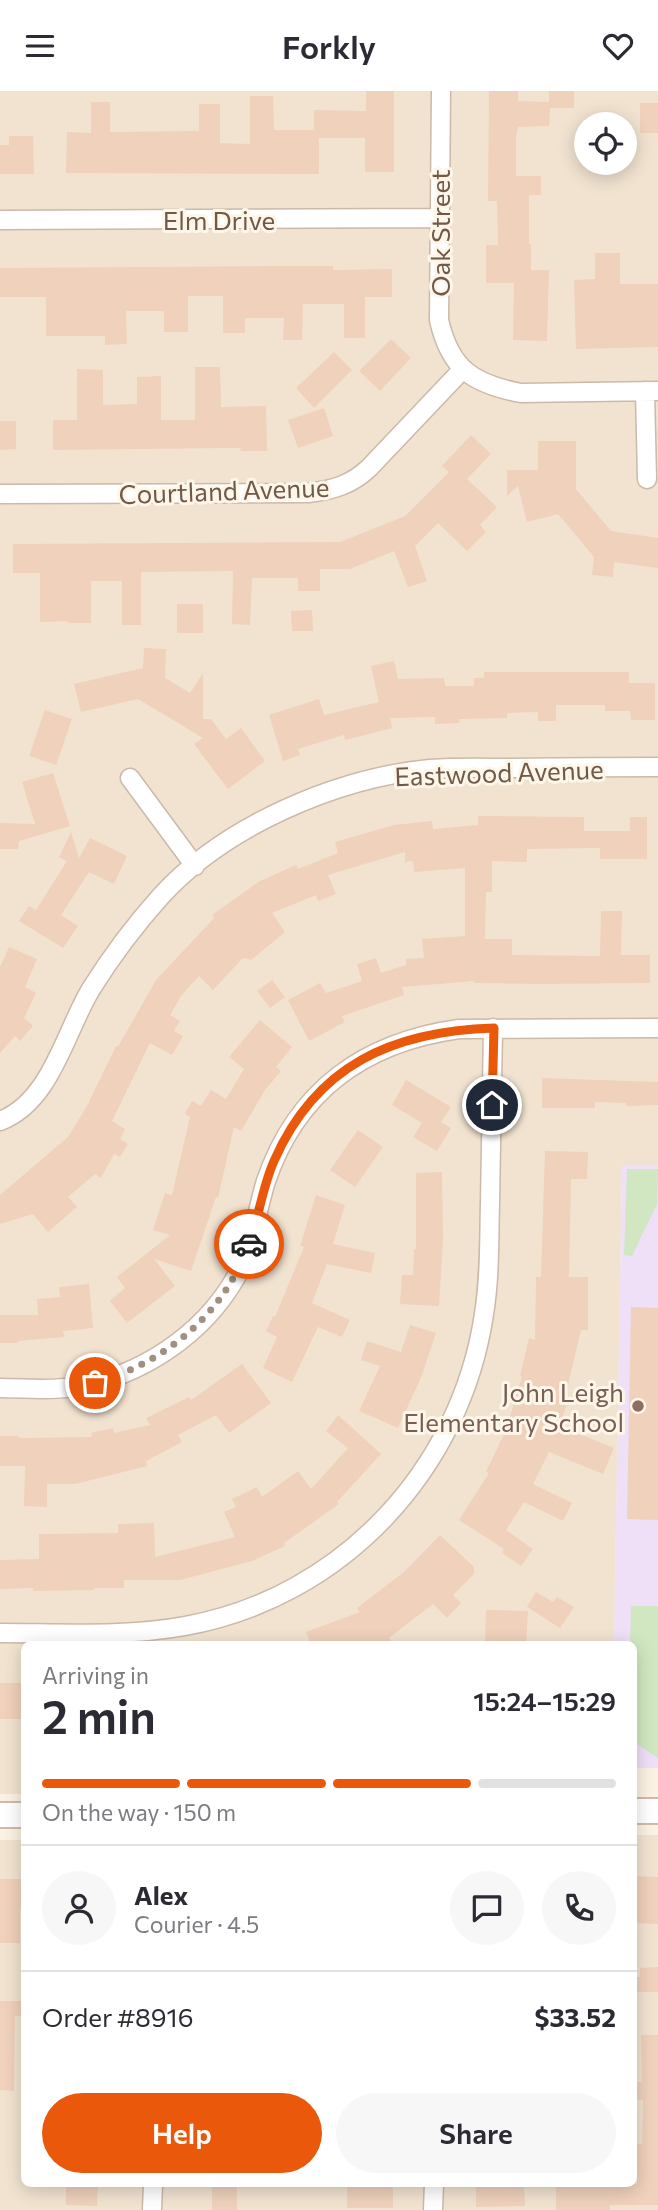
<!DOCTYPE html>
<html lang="en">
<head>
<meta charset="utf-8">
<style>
	:root { --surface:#fff; --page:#f7f7f7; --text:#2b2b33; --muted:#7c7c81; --line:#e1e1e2; --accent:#ea580c }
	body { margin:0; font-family:Commissioner,sans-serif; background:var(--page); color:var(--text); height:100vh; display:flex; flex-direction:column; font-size:26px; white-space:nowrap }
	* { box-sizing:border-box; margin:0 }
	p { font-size:23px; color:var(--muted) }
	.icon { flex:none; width:38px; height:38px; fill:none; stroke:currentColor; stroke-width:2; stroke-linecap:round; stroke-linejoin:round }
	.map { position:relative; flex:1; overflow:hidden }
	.details { position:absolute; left:21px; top:1550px; width:616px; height:546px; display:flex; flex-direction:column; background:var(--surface); border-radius:10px; box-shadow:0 4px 18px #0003 }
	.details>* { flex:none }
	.buttons { position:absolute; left:574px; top:21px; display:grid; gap:14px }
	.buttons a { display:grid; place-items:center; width:63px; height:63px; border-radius:50%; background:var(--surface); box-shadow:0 4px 18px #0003; font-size:35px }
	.pin { position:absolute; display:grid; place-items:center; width:60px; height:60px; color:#fff; margin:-30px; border:4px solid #fff; border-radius:50%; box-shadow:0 2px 7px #0007 }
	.courier { position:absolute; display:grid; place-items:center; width:70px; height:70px; margin:-35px; border:5px solid #ea580c; border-radius:50%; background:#fff; color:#222; box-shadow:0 2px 9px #0007 }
	.head em { font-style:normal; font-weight:600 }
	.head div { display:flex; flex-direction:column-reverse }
	.head { display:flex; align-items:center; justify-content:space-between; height:119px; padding:0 21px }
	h1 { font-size:46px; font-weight:600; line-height:52px }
	.bar { display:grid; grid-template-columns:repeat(4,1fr); gap:10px 7px; align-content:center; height:84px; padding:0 21px }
	.bar i { height:9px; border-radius:5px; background:var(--line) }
	.bar .selected { background:var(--accent) }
	.bar p { grid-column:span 4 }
	.line { display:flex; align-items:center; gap:18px; padding:0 21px; border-top:2px solid var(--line) }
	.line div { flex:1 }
	.round { display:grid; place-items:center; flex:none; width:74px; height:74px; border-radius:37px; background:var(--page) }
	.action { display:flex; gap:14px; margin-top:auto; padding:14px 21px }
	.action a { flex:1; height:80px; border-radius:42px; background:var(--accent); color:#fff; font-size:28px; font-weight:600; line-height:80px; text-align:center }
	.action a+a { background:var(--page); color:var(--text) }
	header { display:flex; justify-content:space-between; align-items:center; height:91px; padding:0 21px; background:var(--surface); font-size:32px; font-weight:600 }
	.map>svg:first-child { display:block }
	.residential { fill:#f2e3d1; fill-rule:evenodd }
	.education { fill:#efdff7 }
	.green { fill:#d1e7c2 }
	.building { fill:#efd1bc }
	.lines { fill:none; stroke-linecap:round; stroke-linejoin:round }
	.minor-casing { stroke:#cbb9aa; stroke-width:21 }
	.secondary-casing { stroke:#d0bbaa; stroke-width:28 }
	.minor { stroke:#fff; stroke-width:18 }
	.secondary { stroke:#fff; stroke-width:24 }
	.done { stroke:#a18f80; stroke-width:7; stroke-dasharray:0 12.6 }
	.route { stroke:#ea580c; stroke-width:9 }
	.education-dot { fill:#8d6e63; stroke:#fef6e8; stroke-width:2.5 }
	.labels { text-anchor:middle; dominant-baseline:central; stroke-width:6; stroke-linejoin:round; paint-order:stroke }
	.street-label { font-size:26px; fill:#71594a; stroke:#fef6e8 }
	.education-label { font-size:26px; fill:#785e54; stroke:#fef6e8; text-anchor:end }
</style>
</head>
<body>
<header><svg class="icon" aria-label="menu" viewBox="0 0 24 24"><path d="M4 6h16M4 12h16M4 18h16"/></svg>Forkly<svg class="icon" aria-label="heart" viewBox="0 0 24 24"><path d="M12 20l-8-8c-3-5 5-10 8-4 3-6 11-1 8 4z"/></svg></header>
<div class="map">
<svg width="658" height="2119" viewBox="0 0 658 2119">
	<rect width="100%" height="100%" fill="#fbf2e3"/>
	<!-- residential -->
	<path class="residential" d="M 0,0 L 658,0 L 658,1075 L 622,1076 L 614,1554 L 24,1554 L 24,1703 L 0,1703 ZM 586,33 L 625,33 L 625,72 L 586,72 Z
		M 634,1744 L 658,1744 L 658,2119 L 0,2119 L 0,1749 L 24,1749 L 24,2093 L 634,2093 Z"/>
	<!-- education -->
	<path class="education" d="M 622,1075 L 658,1075 L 658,1677 L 634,1677 L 634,1554 L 614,1554 Z"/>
	<!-- green -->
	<path class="green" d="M 627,1078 L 658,1078 L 657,1113 L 632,1165 L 624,1164 Z
		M 631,1515 L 658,1515 L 658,1667 L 634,1651 L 634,1554 L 630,1554 Z"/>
	<!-- building -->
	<path class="building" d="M 366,0 L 394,0 L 394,81 L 365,81 L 365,47 L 319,47 L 319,83 L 66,82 L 67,41 L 91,42 L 91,11 L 110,11 L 110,41 L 199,40 L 199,13 L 220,13 L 220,52 L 250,53 L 250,5 L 273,5 L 274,39 L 314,39 L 314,19 L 366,20 Z
		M 489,0 L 518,0 L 518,10 L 549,11 L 549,0 L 574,0 L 574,17 L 550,17 L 549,35 L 518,36 L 516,47 L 516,85 L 541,85 L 541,104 L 529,104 L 529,153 L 531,153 L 531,179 L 549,179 L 547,250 L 513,249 L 514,192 L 486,192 L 486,154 L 498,154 L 497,110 L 488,110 Z
		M 640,12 L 658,12 L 658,42 L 640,42 Z
		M 9,45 L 33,45 L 34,83 L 0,83 L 0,54 L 9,54 Z
		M 595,162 L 620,162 L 620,193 L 658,193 L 658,256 L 576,258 L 574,189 L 595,188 Z
		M 274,175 L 333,175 L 333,179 L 392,178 L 392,206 L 365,206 L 365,247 L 344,247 L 344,213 L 303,213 L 302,249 L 283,249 L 284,227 L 245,227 L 245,242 L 223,242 L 223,205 L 188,205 L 188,241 L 164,241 L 164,220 L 126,220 L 127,253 L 105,254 L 105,245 L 46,245 L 46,206 L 0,206 L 0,177 Z
		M 391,248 L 411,267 L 380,300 L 359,280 Z
		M 334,261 L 352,279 L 314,317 L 296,297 Z
		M 195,276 L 220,276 L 221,316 L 266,315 L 267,360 L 240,360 L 241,357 L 229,357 L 53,359 L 53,329 L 77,329 L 77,278 L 103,279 L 103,314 L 137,313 L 137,286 L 161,285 L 161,329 L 195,329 Z
		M 324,317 L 333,345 L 298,357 L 288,329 Z
		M 0,330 L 16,330 L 16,358 L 0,359 Z
		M 471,344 L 491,363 L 467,388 L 497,416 L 480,434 L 486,441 L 467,460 L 438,432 L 415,455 L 427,490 L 408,496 L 394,460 L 350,478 L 320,478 L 320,500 L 298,500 L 298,487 L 252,487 L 250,534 L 232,533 L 233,480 L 141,481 L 141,534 L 122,534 L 122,490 L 91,490 L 91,532 L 68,532 L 67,530 L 40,531 L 40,482 L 13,482 L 13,453 L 340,451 L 405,425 L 449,381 L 442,375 Z
		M 538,350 L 576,350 L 576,398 L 611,440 L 658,447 L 658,477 L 614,471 L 613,486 L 592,484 L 594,466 L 558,423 L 527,431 L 518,395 L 507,405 L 507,379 L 538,379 Z
		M 177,513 L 203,513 L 203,542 L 177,542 Z
		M 312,519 L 313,540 L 292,540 L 291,520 Z
		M 144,557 L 166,558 L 165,587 L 190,602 L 203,582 L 203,628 L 211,628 L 226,648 L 241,637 L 265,670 L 228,698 L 194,653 L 203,647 L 138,608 L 81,621 L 74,593 L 143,577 Z
		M 394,570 L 398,588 L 444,587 L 445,595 L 474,595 L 474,587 L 484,587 L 484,581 L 629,581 L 629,592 L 655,592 L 655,629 L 631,629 L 630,620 L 605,620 L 605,614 L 556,614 L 556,630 L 538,630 L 538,621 L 507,622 L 507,627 L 459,628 L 459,632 L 435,633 L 435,626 L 390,627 L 392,637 L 345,649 L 344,644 L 298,658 L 300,664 L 283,670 L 269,624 L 319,608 L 324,624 L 379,611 L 371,575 Z
		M 45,619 L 72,628 L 56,674 L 29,665 Z
		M 53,682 L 70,735 L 19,750 L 18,758 L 0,758 L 0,732 L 35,733 L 22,691 Z
		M 478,725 L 584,726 L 584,740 L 630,740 L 630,726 L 647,726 L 647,768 L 600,768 L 600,757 L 527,758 L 527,771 L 492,770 L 492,801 L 486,801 L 485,848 L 512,848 L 512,864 L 600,865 L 601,820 L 622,820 L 621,864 L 650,864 L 650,892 L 538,893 L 474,892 L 474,890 L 402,896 L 404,904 L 342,925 L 345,931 L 309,950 L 288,909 L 320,892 L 326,902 L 362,890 L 357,873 L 376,867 L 381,882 L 406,874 L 406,868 L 424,867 L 422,848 L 465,845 L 465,777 L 414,781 L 413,770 L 405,771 L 405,761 L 328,784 L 336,803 L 318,810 L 316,804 L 272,822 L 285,841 L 251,869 L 243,867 L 213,899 L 199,885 L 181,905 L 170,924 L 180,930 L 174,940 L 183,945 L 172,964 L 150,952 L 112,1030 L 125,1038 L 120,1048 L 128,1053 L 120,1066 L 114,1063 L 101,1087 L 95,1083 L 68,1106 L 77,1116 L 48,1141 L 33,1123 L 0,1133 L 0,1104 L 68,1046 L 87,1015 L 116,955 L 118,956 L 156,889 L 214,827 L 212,824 L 260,790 L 296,774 L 298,778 L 338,762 L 335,751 L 394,734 L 432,730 L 433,738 L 478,734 Z
		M 71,741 L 79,767 L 90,747 L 127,765 L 114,793 L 89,781 L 61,824 L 78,835 L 63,857 L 19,830 L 29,815 L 36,819 L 67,770 L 59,766 Z
		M 9,856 L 37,868 L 25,896 L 36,902 L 24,927 L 33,935 L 20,950 L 15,945 L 0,962 L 0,876 Z
		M 272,889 L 285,906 L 270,917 L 257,900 Z
		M 260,929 L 292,956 L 276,976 L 281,980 L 265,999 L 241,1040 L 234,1036 L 218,1107 L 216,1106 L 191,1180 L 154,1168 L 175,1195 L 127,1232 L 110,1210 L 125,1197 L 117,1186 L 170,1144 L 153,1139 L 165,1102 L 172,1104 L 190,1026 L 185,1023 L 192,1010 L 201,1015 L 211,999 L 226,1008 L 244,978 L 229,966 Z
		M 542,987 L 658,991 L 658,1014 L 626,1015 L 626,1012 L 595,1011 L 595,1017 L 542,1017 Z
		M 406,989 L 451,1016 L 441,1031 L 451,1037 L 437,1060 L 413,1046 L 422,1032 L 392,1014 Z
		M 358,1039 L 383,1056 L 355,1096 L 330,1079 Z
		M 545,1060 L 588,1061 L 587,1088 L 571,1088 L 569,1186 L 588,1186 L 588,1239 L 581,1239 L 564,1311 L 567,1312 L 560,1335 L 614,1357 L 603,1383 L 549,1361 L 533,1393 L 572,1412 L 563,1430 L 524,1411 L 506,1439 L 533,1458 L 521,1475 L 502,1462 L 504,1458 L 459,1429 L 489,1382 L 486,1381 L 506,1339 L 522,1285 L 520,1285 L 529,1247 L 535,1249 L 536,1186 L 541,1186 Z
		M 442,1081 L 443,1149 L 439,1215 L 400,1213 L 402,1184 L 413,1184 L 414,1158 L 416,1158 L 416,1082 Z
		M 316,1104 L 345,1114 L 333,1153 L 375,1162 L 371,1182 L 327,1173 L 312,1212 L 350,1229 L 342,1246 L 318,1236 L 292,1291 L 263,1277 L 277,1246 L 266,1240 L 273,1225 L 275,1226 L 304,1156 L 300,1155 Z
		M 89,1193 L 93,1237 L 63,1240 L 64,1246 L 18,1250 L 18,1252 L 0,1252 L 0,1224 L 38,1224 L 37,1208 L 60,1206 L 59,1196 Z
		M 631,1216 L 658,1217 L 658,1429 L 627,1428 Z
		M 410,1234 L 436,1242 L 422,1284 L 398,1337 L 359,1320 L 380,1275 L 361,1269 L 367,1250 L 401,1261 Z
		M 242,1273 L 271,1312 L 229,1342 L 216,1324 L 178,1344 L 182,1351 L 146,1370 L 147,1375 L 75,1393 L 47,1393 L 47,1416 L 24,1415 L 25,1375 L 0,1375 L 0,1345 L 19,1345 L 19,1347 L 92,1346 L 91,1342 L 113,1337 L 114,1342 L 150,1334 L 146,1327 L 189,1306 L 191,1309 Z
		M 338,1324 L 381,1363 L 337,1411 L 339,1413 L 284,1452 L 285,1455 L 252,1470 L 180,1489 L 124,1489 L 124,1497 L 94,1497 L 94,1499 L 33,1500 L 33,1497 L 0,1498 L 0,1469 L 39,1468 L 39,1443 L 118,1442 L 118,1433 L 154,1432 L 155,1466 L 235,1446 L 224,1421 L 236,1416 L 232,1408 L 257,1396 L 262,1406 L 298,1380 L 311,1398 L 348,1357 L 326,1340 Z
		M 440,1444 L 474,1476 L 474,1483 L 453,1504 L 461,1512 L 447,1527 L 433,1513 L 389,1547 L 394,1554 L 365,1554 L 362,1550 L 353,1554 L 311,1554 L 306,1541 L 360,1521 L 357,1517 L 404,1481 Z
		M 536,1501 L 553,1511 L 557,1506 L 574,1516 L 560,1537 L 527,1516 Z
		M 486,1519 L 528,1520 L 526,1554 L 485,1554 Z
		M 0,1592 L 24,1592 L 24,1628 L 0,1628 Z
		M 635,1785 L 658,1786 L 658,1833 L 634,1832 Z
		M 0,1788 L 24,1788 L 24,1817 L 20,1817 L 20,1852 L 0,1852 Z
		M 658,1876 L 658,1901 L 634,1901 L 634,1886 L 640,1886 L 640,1877 Z
		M 0,1910 L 24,1910 L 24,1925 L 15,1925 L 14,2000 L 0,1999 Z
		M 641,1944 L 658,1944 L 658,2114 L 610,2114 L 610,2119 L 556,2119 L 556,2093 L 637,2093 L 637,2053 L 642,2053 L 643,2009 L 634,2009 L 634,1991 L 642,1991 Z
		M 66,2093 L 98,2093 L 97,2115 L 66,2114 Z
		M 212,2093 L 237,2093 L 237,2119 L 212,2119 Z
		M 347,2093 L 393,2093 L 393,2117 L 347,2117 Z
		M 476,2093 L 524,2093 L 525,2115 L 476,2116 Z"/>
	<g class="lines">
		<defs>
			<path id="minor" d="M 441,0 L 439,229 C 450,278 473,293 521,302 L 658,300
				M 0,129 L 438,127
				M 645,300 L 647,388
				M 0,403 L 308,402 C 333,399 351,394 369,377 L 462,279
				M 130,687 L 195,775
				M 0,1030 C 51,1011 65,941 91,898 C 111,866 135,834 161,805 C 225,735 336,687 430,678 C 458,676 487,677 515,677 C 562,676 610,676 658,676
				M 0,1297 C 24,1297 50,1300 74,1296 C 140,1286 203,1244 236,1186 C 253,1156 256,1122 266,1090 C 297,999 365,951 459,938 L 658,937
				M 0,1542 C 61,1542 125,1546 185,1535 C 341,1507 461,1379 484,1223 C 490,1186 489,1149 490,1112 C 491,1053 492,995 493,937
				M 152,2119 L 153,2093
				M 433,2119 L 434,2093"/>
			<path id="secondary" d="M 634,1720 L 658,1720
				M 0,1724 L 24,1724"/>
		</defs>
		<!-- minor casing -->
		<use href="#minor" class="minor-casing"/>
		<!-- secondary casing -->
		<use href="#secondary" class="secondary-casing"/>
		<!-- minor -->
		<use href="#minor" class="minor"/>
		<!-- secondary -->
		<use href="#secondary" class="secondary"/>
	</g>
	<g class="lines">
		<!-- done -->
		<path class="done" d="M 95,1292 C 166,1271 224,1223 249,1153"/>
		<!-- route -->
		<path class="route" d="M 249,1153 C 259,1126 262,1097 274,1070 C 316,974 393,940 494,937 L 492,1014"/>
	</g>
	<!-- markers -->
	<circle class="education-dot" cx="638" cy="1315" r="7"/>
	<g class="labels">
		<!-- street labels -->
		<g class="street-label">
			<text x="219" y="128">Elm Drive</text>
			<text transform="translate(439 142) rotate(-90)">Oak Street</text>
			<text transform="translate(224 399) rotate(-2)">Courtland Avenue</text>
			<text transform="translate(499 681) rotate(-2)">Eastwood Avenue</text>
		</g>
		<!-- education labels -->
		<g class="education-label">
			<text x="624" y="1300">John Leigh<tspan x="624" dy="30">Elementary School</tspan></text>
		</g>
	</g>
</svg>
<div class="buttons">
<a><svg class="icon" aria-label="locate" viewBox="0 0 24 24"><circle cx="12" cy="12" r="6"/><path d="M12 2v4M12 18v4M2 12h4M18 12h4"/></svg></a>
</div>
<div class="pin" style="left:95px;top:1292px;background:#ea580c"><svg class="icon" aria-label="bag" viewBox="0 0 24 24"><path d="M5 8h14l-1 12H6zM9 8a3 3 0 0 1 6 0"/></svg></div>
<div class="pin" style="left:492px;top:1014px;background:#1f2937"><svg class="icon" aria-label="home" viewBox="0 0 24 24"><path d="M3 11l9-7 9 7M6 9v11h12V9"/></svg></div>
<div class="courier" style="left:249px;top:1153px"><svg class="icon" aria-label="car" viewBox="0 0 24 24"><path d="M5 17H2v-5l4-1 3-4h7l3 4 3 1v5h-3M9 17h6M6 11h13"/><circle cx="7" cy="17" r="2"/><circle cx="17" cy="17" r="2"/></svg></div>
<section class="details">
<div class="head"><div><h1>2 min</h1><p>Arriving in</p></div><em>15:24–15:29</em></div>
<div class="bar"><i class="selected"></i><i class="selected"></i><i class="selected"></i><i></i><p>On the way · 150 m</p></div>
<div class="line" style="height:126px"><a class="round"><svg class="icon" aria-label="person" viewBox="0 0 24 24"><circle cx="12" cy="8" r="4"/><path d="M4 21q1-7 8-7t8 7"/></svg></a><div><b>Alex</b><p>Courier · 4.5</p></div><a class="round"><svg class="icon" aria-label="chat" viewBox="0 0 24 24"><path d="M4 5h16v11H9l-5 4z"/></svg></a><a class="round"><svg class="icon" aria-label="phone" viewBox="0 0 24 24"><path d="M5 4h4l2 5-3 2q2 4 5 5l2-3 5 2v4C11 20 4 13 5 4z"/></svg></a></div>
<div class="line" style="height:91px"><div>Order #8916</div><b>$33.52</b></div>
<div class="action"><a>Help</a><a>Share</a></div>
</section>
</div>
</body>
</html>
